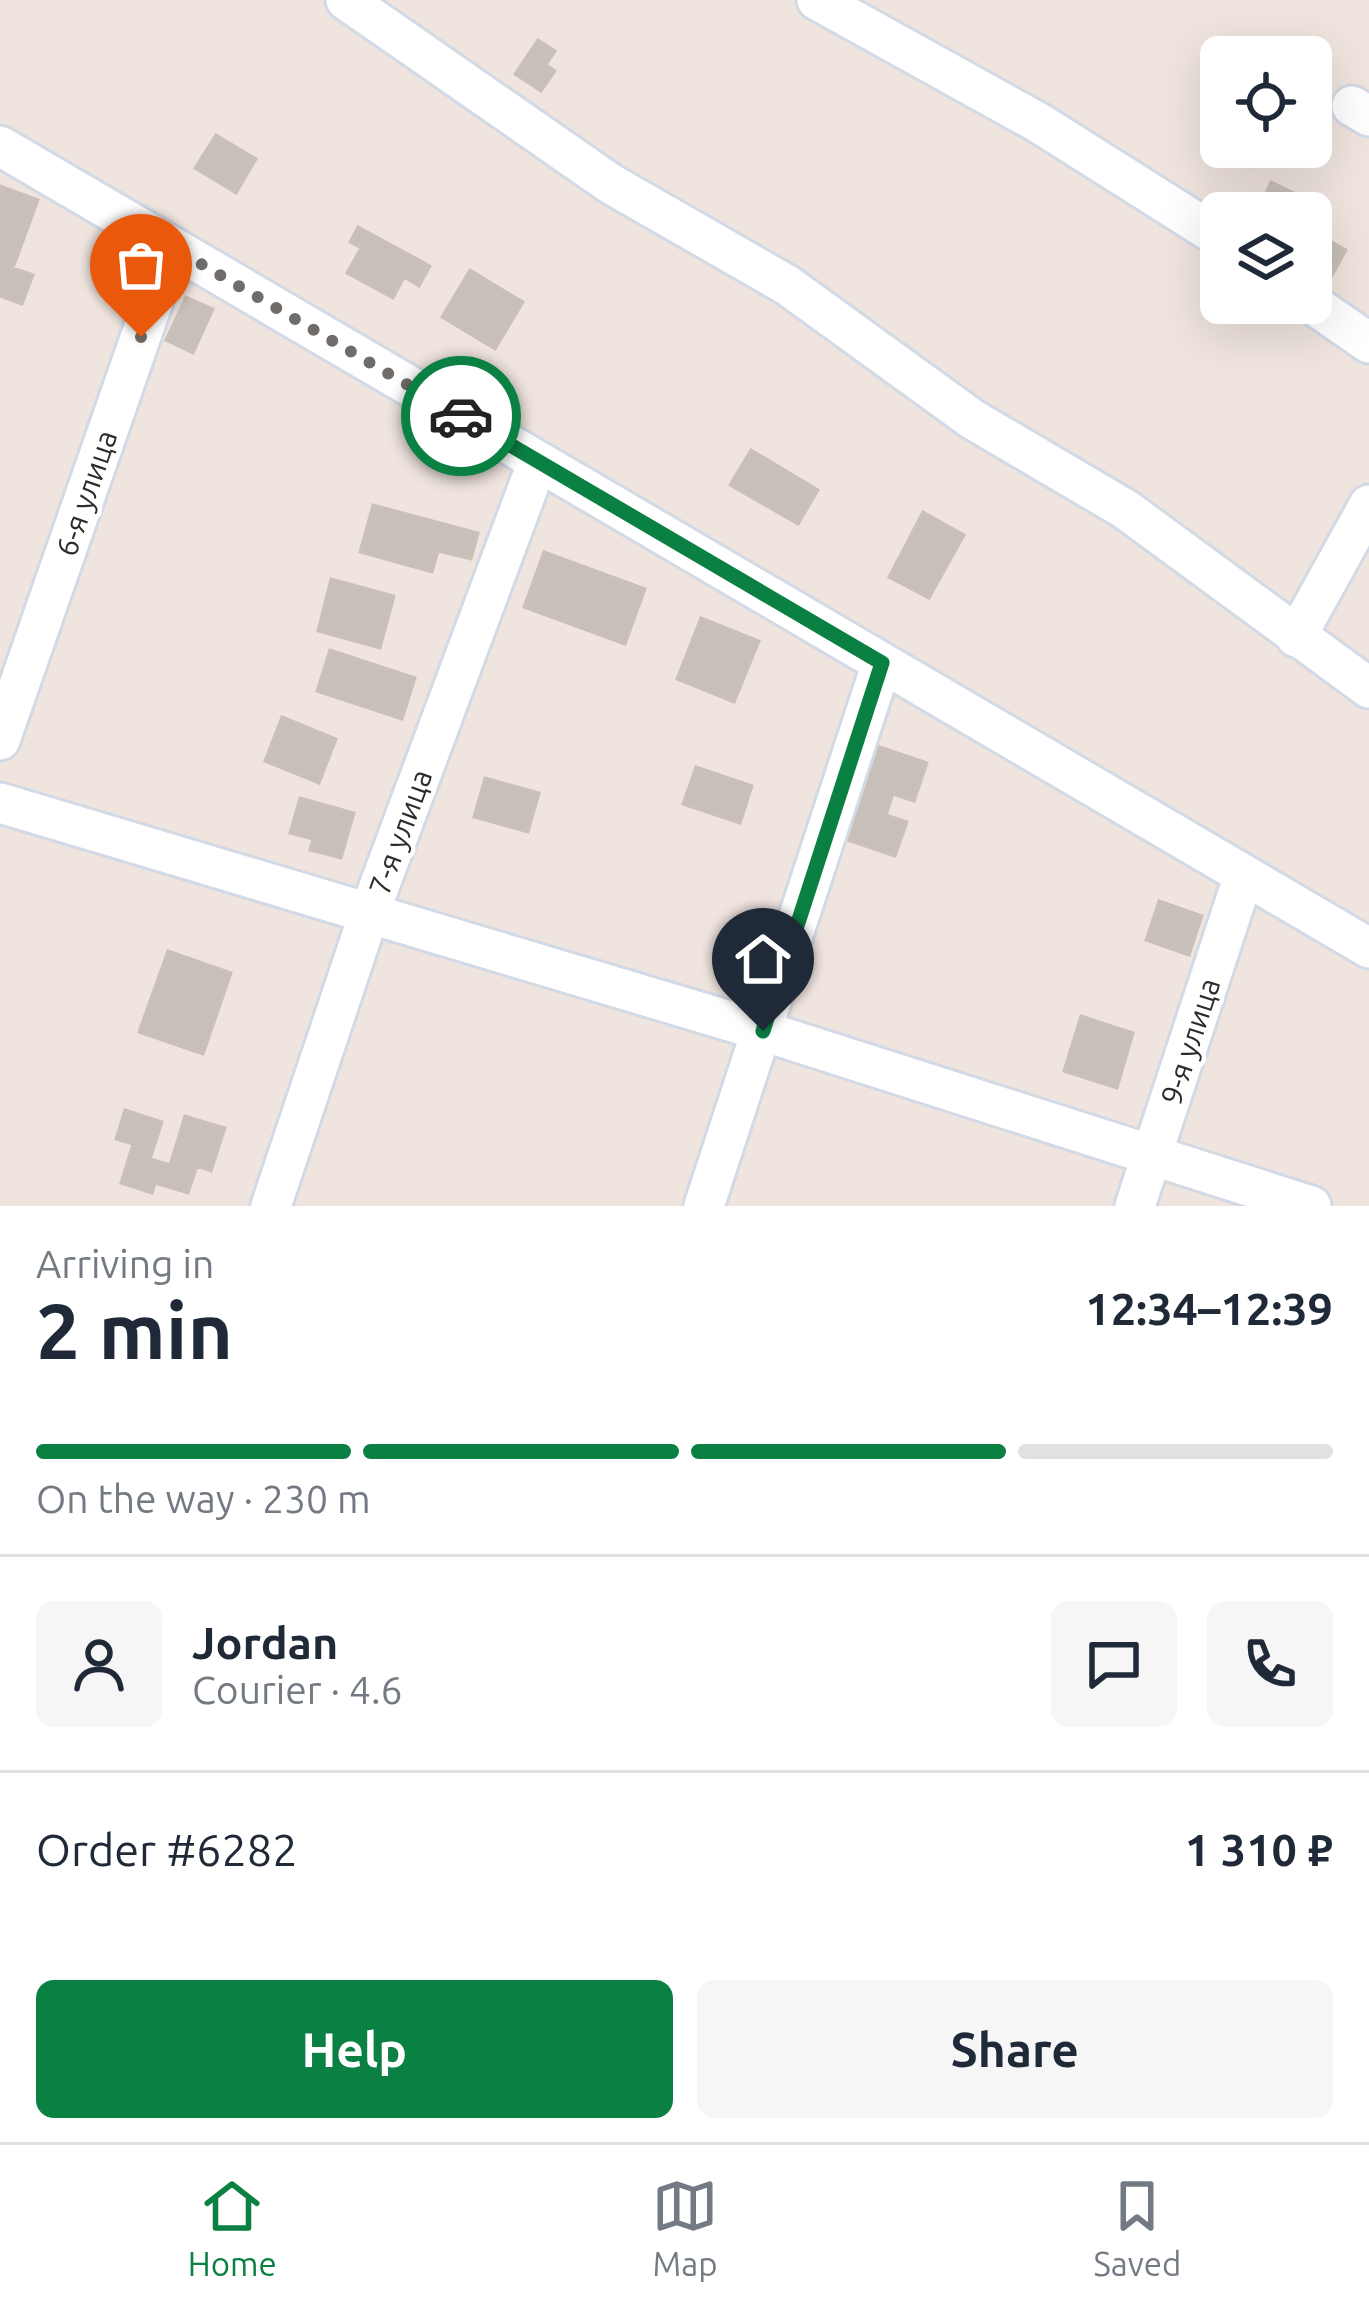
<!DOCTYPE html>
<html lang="en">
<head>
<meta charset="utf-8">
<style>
	:root { --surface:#fff; --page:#f6f6f7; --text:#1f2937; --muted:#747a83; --line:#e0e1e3; --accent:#0b8043 }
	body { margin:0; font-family:Ubuntu,sans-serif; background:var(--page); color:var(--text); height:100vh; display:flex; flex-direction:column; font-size:45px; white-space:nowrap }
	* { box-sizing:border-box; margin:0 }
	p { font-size:39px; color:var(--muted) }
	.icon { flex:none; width:66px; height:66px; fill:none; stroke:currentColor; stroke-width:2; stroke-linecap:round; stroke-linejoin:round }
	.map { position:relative; height:1206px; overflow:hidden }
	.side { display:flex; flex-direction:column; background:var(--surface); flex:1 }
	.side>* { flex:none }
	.fabs { position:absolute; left:1200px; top:36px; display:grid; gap:24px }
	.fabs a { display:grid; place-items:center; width:132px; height:132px; border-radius:18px; background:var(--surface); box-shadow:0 12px 48px #0002; font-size:60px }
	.pin { position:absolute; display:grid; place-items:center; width:102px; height:102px; color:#fff; margin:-123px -51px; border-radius:50% 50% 50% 0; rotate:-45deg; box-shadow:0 0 12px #0007 }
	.pin .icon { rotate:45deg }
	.courier { position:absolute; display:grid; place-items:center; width:120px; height:120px; margin:-60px; border:9px solid #0b8043; border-radius:50%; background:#fff; color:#222; box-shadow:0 3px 15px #0007 }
	.headline em { font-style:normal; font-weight:700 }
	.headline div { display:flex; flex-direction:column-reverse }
	.headline { display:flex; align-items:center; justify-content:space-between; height:204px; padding:0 36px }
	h1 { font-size:78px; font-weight:700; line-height:90px }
	.bar { display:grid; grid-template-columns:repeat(4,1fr); gap:18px 12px; align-content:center; height:144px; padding:0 36px }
	.bar i { height:15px; border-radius:9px; background:var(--line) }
	.bar .active { background:var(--accent) }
	.bar p { grid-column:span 4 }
	.line { display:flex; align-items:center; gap:30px; padding:0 36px; border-top:3px solid var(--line) }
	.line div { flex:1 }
	.round { display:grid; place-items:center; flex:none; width:126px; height:126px; border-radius:18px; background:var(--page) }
	.cta { display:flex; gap:24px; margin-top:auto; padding:24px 36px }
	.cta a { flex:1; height:138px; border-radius:18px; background:var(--accent); color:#fff; font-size:48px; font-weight:700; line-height:138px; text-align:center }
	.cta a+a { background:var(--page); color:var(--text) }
	.tab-bar { display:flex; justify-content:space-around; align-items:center; height:168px; border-top:3px solid var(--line); background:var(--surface); font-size:33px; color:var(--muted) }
	.tab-bar a { display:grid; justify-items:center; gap:6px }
	.tab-bar .active { color:var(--accent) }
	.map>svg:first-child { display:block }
	.building { fill:#c7c0b9; stroke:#cbc0b7; stroke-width:3 }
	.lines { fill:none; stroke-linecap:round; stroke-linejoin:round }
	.minor-casing { stroke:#d2dae6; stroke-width:45 }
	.minor { stroke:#fff; stroke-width:39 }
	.done { stroke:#706c6a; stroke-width:12; stroke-dasharray:0 21.6 }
	.route { stroke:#0b8043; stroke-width:15 }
	.labels { text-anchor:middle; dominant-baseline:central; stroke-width:9; stroke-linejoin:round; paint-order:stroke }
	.street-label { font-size:30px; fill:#2c2c2c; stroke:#fff }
</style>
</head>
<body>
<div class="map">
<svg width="1369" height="1206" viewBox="0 0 1369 1206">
	<rect width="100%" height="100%" fill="#efe4de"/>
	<!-- building -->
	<path class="building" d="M 538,40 L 555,51 L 546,65 L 555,71 L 541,91 L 515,74 Z
		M 216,135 L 256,159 L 236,193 L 195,168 Z
		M 1271,182 L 1298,195 L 1290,213 L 1257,213 Z
		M 0,186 L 38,200 L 13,268 L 33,275 L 22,304 L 0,296 Z
		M 358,227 L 430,266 L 419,286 L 404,277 L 393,298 L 347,273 L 361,248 L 350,242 Z
		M 1311,230 L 1346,250 L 1325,288 L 1311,280 Z
		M 470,270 L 523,302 L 495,349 L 442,317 Z
		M 186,297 L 213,309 L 193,353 L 166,340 Z
		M 751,450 L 818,490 L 798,524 L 730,485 Z
		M 373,505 L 478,533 L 471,559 L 438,551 L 432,572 L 360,552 Z
		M 923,512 L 964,535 L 929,598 L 889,577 Z
		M 544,552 L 645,589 L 625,644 L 524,607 Z
		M 331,579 L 394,596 L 380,648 L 318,631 Z
		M 701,618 L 759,641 L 734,702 L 677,679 Z
		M 330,650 L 415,678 L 402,719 L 317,691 Z
		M 282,717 L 336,739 L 319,783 L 265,761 Z
		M 871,744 L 927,763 L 914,801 L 893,794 L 886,815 L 907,822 L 895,856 L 839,837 Z
		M 696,767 L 752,786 L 740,823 L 683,804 Z
		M 485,778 L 539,793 L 528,832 L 474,817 Z
		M 300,798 L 354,813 L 341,858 L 310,850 L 313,839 L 290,833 Z
		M 1159,901 L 1202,916 L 1189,955 L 1146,940 Z
		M 168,951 L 231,973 L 203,1054 L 139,1032 Z
		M 1081,1016 L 1133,1033 L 1117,1088 L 1064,1071 Z
		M 125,1110 L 162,1122 L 150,1159 L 170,1165 L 185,1116 L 225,1128 L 211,1171 L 197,1166 L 188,1193 L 155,1183 L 152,1193 L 121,1183 L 133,1144 L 116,1139 Z"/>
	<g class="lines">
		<defs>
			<path id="minor" d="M 346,0 L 611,184 L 787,285 L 972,419 L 1125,509 L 1369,688
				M 817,0 L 1039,123 L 1221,238
				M 1352,106 L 1369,116
				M 0,146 L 1369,948
				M 1311,303 L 1369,343
				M 1296,637 L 1369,505
				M 0,740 L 172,247
				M 0,803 L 763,1031 L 1311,1206
				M 271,1206 L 370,911 L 538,461
				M 704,1206 L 882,663
				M 1135,1206 L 1244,875"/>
		</defs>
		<!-- minor casing -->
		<use href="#minor" class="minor-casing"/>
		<!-- minor -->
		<use href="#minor" class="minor"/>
	</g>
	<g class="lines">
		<!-- done -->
		<path class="done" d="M 141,337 L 172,247 L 461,416"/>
		<!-- route -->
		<path class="route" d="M 461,416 L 882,663 L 763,1031"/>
	</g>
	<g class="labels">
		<!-- street labels -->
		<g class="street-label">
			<text transform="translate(86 493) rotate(-71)">6-я улица</text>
			<text transform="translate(400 832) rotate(-70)">7-я улица</text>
			<text transform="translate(1190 1041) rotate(-72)">9-я улица</text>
		</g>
	</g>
</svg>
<div class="fabs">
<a><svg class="icon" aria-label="locate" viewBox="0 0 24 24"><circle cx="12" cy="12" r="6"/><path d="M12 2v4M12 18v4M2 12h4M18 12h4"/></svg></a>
<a><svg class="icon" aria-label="layers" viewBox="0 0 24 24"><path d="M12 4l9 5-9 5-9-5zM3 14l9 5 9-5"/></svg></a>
</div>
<div class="pin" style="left:141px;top:337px;background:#ea580c"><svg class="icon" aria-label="bag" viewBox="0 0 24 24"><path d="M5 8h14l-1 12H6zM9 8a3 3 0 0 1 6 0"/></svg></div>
<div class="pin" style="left:763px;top:1031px;background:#1f2937"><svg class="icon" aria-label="home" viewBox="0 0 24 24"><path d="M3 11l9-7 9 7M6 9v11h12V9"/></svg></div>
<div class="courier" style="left:461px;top:416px"><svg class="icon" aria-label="car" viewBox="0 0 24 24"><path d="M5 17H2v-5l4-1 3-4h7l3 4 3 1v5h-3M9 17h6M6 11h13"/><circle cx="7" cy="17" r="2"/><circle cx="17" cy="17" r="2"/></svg></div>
</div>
<section class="side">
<div class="headline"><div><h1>2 min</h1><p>Arriving in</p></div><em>12:34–12:39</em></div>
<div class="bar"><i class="active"></i><i class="active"></i><i class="active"></i><i></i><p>On the way · 230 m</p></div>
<div class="line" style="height:216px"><a class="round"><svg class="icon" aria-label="person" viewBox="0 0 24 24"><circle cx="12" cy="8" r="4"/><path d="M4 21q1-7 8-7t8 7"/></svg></a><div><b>Jordan</b><p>Courier · 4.6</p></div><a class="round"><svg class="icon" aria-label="chat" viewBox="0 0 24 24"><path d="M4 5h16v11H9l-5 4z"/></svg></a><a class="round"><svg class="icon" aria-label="phone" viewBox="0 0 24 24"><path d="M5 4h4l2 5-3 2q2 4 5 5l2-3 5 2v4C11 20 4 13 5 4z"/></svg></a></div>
<div class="line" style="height:156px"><div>Order #6282</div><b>1 310 ₽</b></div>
<div class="cta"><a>Help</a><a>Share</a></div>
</section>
<nav class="tab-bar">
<a class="active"><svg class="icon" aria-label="home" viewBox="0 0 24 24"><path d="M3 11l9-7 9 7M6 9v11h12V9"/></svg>Home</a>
<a><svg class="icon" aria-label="map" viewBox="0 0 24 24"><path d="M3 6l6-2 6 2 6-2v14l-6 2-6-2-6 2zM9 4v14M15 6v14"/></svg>Map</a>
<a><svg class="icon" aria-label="saved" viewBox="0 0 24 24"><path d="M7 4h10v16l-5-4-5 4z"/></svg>Saved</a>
</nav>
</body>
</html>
